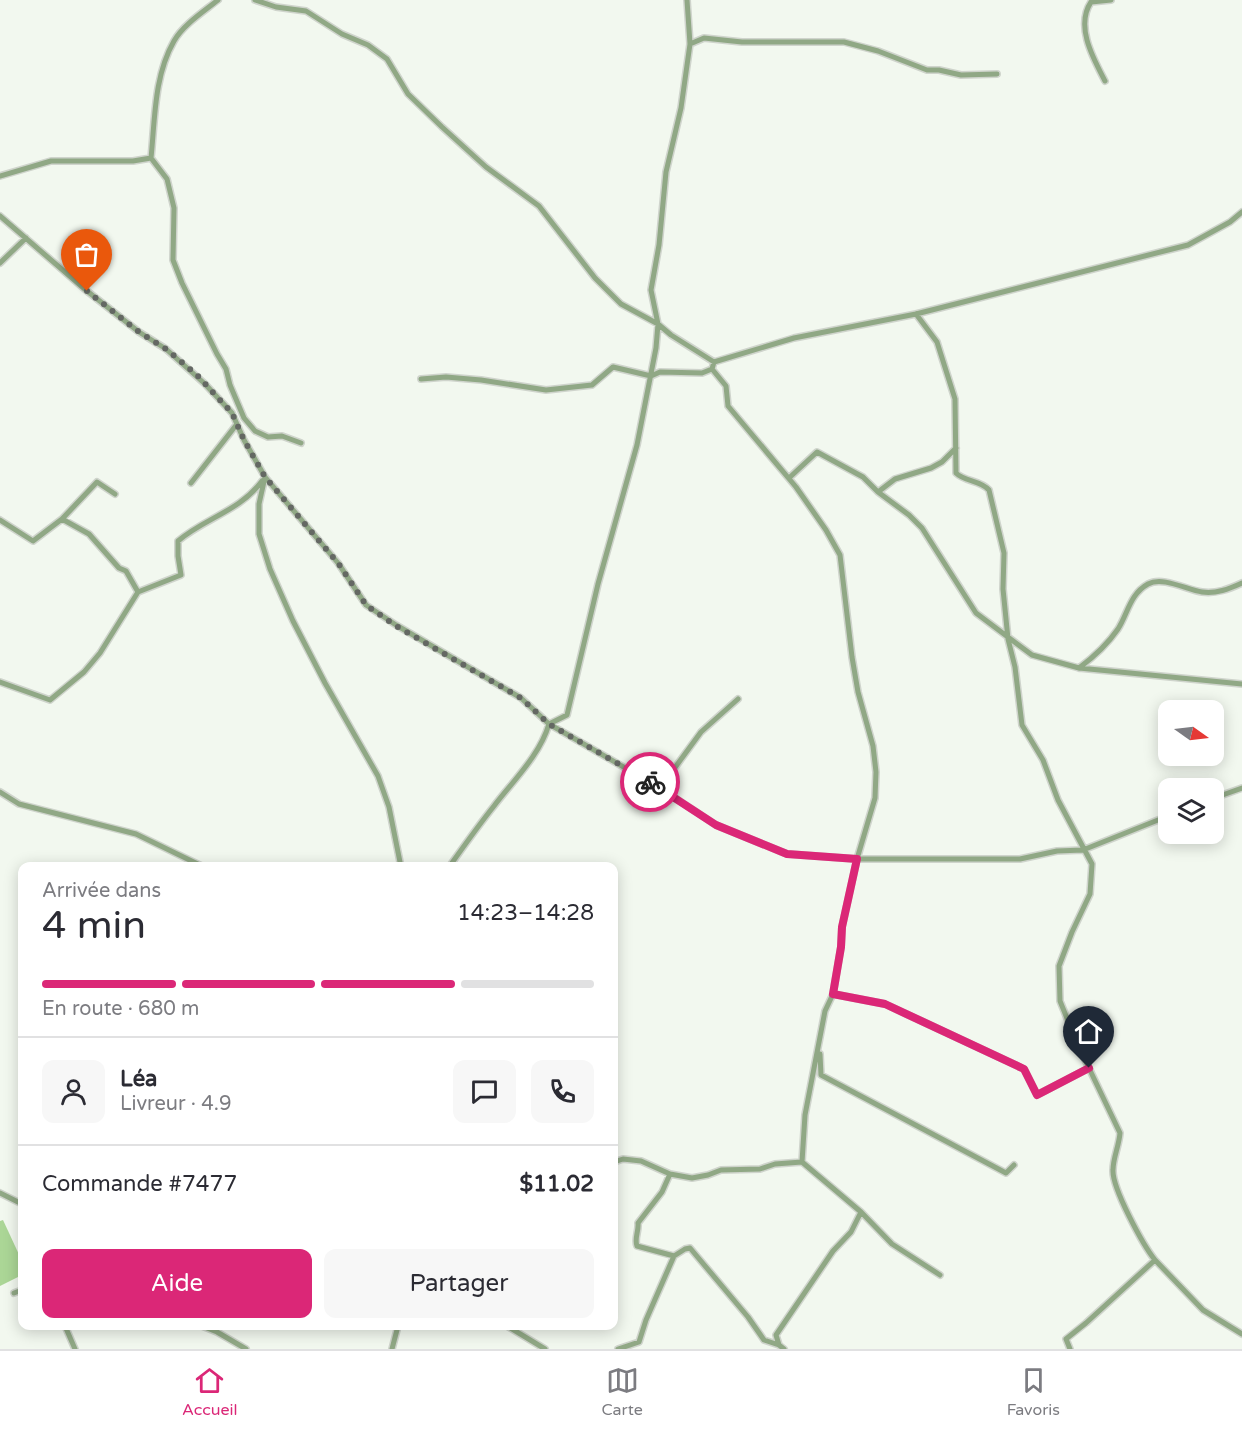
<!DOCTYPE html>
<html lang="fr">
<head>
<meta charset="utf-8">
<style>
	:root { --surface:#fff; --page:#f7f7f7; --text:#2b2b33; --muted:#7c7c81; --line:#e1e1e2; --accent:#db2777 }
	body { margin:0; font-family:"Varela Round",sans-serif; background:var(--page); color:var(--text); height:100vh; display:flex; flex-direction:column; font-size:22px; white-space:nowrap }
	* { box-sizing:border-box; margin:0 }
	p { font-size:20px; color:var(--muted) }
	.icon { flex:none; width:33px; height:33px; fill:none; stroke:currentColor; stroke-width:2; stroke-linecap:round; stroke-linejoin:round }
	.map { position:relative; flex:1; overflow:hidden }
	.details { position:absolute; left:18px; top:862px; width:600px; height:468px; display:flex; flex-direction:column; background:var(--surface); border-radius:12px; box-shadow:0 3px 15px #0003 }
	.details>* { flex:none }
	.needle { width:39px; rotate:104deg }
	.buttons { position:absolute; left:1158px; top:700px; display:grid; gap:12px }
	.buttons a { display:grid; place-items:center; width:66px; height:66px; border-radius:12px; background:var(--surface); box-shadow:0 3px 15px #0003; font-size:30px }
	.pin { position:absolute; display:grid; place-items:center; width:51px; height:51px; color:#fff; margin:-62px -26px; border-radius:50% 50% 50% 0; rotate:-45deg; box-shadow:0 0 6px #0007 }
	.pin .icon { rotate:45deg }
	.courier { position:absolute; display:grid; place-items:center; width:60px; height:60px; margin:-30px; border:4px solid #db2777; border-radius:50%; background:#fff; color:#222; box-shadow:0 2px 8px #0007 }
	.head em { font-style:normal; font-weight:600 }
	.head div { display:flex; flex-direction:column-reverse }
	.head { display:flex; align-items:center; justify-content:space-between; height:102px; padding:0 24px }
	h1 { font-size:39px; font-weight:600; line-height:45px }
	.bar { display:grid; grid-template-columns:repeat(4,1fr); gap:9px 6px; align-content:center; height:72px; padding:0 24px }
	.bar i { height:8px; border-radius:4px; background:var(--line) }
	.bar .on { background:var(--accent) }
	.bar p { grid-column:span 4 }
	.line { display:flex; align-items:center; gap:15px; padding:0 24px; border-top:2px solid var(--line) }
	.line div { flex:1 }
	.round { display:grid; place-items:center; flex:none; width:63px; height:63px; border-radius:12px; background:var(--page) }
	.button { display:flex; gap:12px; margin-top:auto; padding:12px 24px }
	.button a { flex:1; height:69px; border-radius:12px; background:var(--accent); color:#fff; font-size:24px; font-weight:600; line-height:69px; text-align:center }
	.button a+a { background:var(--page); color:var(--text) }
	.dock { display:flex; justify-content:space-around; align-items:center; height:84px; border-top:2px solid var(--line); background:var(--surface); font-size:16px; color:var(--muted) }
	.dock a { display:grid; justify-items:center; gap:3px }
	.dock .on { color:var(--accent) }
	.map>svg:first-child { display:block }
	.green { fill:#abd696 }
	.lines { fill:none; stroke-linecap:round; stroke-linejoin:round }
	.minor-casing { stroke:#cfd4cc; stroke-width:8 }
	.minor { stroke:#90a885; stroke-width:5 }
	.done { stroke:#646863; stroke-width:6; stroke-dasharray:0 10.8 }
	.route { stroke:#db2777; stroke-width:8 }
</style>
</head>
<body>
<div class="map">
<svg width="1242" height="1349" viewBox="0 0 1242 1349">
	<rect width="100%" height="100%" fill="#f2f8ef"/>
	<!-- green -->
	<path class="green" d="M 3,1220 L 22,1261 L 22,1275 L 0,1286 L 0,1221 Z"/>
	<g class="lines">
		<defs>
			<path id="minor" d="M 255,0 L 276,7 L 306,11 L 342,34 L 368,45 L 387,59 L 408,94 L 442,127 L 486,167 L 539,206 L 595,278 L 621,304 L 658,324 L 671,335 L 714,362 L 794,338 L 916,314 L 1188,245 L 1230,222 L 1242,212
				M 690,44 L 704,38 L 742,42 L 844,42 L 878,51 L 927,70 L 939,70 L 961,75 L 997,74
				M 1105,81 C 1093,58 1075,26 1091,2 L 1111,0
				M 151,158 L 167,179 L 174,208 L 173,260 L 182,283 L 217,354 L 226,369 L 230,385 L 244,418 L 255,431 L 268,437 L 282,436 L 301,443
				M 0,176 L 51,161 L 133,161 L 151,158 C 155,119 154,76 174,41 C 183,25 203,12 218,0
				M 0,216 L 87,291 L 139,332 L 166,349 L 205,384 L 232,413 L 244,440 L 265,477 L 338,563 L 366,605 L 396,625 L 521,698 L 549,724 L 660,788 L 716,825 L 787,854 L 857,859 L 1020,859 L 1057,851 L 1083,850 L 1168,816
				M 0,263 L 26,238
				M 916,314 L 937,342 L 955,399 L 956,473 C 965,482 980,480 989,490 L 1004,553 L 1003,589 L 1008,639 L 1015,667 L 1022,725 L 1043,760 L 1058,800 L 1092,864 L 1090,894 L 1072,932 L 1059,966 L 1060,1001 L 1077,1043 L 1120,1133 C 1119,1146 1113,1158 1113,1170 C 1112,1188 1143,1245 1155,1260 L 1086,1323 L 1066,1339 L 1070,1349
				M 714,362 L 712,369 L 726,386 L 728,406 L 796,487 L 826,530 L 840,555 L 852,657 L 858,692 L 873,746 L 876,772 L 875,798 L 857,859 L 842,927 L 841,947 L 833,994 L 825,1011 L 805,1115 L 802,1162
				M 421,379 L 446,377 L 481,380 L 546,390 L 592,385 L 613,367 L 651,376 L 660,372 L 702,373 L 712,369
				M 265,477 L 259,504 L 259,534 L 270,569 L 293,621 L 325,683 L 378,776 L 389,807 L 401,867
				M 789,478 L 817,452 L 863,477 L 878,492 L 909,515 L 922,528 L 976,613 L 1032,655 L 1079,668 L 1242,684
				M 191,483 L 237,424
				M 878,492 L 895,479 L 931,468 L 942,462 L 956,448
				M 62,519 L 97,482 L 115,494
				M 0,520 L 33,541 L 62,519 L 89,534 L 119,568 L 126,571 L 138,592
				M 1079,668 C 1095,656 1107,645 1118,629 C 1128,613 1130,594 1148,584 C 1163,576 1187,590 1202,592 C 1216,594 1229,589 1242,583
				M 0,682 L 50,700 L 84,672 L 100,653 L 138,592 L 181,575 L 178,556 L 178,541 C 205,518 240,511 262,481
				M 660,788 L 701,732 L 738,699
				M 0,792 L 19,804 L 136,834 L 204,867
				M 1214,798 L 1242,788
				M 449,867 C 464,846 478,826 494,806 C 513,781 540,755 549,724 L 567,715 L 598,584 L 637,445 L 656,348 L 658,324 L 651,290 L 659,245 L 666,172 L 681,108 L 690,44 L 687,0
				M 833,994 L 885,1004 L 1024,1069 L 1037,1095 L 1089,1068
				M 820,1054 L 821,1075 L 1006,1173 L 1014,1165
				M 614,1162 L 623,1159 L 641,1161 L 670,1174 L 692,1178 L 708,1175 L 721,1170 L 760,1169 L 775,1164 L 802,1162 L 861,1212 L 892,1244 L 940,1275
				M 670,1174 L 662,1192 L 638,1223 C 639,1231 634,1239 637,1246 L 674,1256
				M 0,1193 L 22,1204
				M 1155,1260 L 1203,1310 L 1242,1334
				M 14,1293 L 22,1290
				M 65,1326 L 75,1349
				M 202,1326 L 217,1332 L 246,1349
				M 507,1326 L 545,1349
				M 392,1349 L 398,1326
				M 618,1349 L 639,1342 L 646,1320 L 674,1256 L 685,1249 L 690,1248 L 748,1317 L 764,1340 L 779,1345
				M 784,1349 L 779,1345 L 776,1335 L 833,1251 L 851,1232 L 861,1212"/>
		</defs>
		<!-- minor casing -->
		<use href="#minor" class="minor-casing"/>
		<!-- minor -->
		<use href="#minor" class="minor"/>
	</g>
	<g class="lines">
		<!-- done -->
		<path class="done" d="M 87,291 L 139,332 L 166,349 L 196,374 L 232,413 L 244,440 L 265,477 L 338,563 L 366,605 L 396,626 L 521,698 L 549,724 L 650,782"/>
		<!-- route -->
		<path class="route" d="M 650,782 L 716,825 L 787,854 L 857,859 L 842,927 L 841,947 L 833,994 L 885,1004 L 1024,1069 L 1037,1095 L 1089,1068"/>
	</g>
</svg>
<div class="buttons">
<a><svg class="needle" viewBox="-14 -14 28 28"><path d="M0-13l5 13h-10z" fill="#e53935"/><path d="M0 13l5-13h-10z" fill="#7c7c81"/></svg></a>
<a><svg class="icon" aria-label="layers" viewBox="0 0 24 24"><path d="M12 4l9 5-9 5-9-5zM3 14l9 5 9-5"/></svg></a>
</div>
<div class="pin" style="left:87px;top:291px;background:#ea580c"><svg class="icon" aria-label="bag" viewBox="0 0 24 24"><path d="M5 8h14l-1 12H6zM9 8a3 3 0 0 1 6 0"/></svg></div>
<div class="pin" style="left:1089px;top:1068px;background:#1f2937"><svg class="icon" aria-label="home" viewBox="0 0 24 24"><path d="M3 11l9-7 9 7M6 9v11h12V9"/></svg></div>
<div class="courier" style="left:650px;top:782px"><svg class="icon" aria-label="bike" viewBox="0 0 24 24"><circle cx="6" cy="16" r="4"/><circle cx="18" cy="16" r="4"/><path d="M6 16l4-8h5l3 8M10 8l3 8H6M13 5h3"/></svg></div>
<section class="details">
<div class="head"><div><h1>4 min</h1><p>Arrivée dans</p></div><em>14:23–14:28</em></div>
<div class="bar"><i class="on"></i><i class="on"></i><i class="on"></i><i></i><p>En route · 680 m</p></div>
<div class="line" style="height:108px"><a class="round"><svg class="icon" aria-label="person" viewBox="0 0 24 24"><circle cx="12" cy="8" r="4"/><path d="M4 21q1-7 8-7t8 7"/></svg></a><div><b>Léa</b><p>Livreur · 4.9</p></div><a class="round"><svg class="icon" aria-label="chat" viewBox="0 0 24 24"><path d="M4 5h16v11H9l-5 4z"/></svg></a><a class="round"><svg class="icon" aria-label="phone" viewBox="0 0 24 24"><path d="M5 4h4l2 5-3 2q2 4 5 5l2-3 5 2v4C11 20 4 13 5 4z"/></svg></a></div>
<div class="line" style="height:78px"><div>Commande #7477</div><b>$11.02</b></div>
<div class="button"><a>Aide</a><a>Partager</a></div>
</section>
</div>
<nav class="dock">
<a class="on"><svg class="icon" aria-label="home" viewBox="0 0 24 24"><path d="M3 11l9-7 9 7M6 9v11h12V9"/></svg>Accueil</a>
<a><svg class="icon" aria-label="map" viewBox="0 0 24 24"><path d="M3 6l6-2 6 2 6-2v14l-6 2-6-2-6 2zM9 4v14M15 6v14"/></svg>Carte</a>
<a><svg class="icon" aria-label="saved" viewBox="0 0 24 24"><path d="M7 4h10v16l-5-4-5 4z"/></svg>Favoris</a>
</nav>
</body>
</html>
